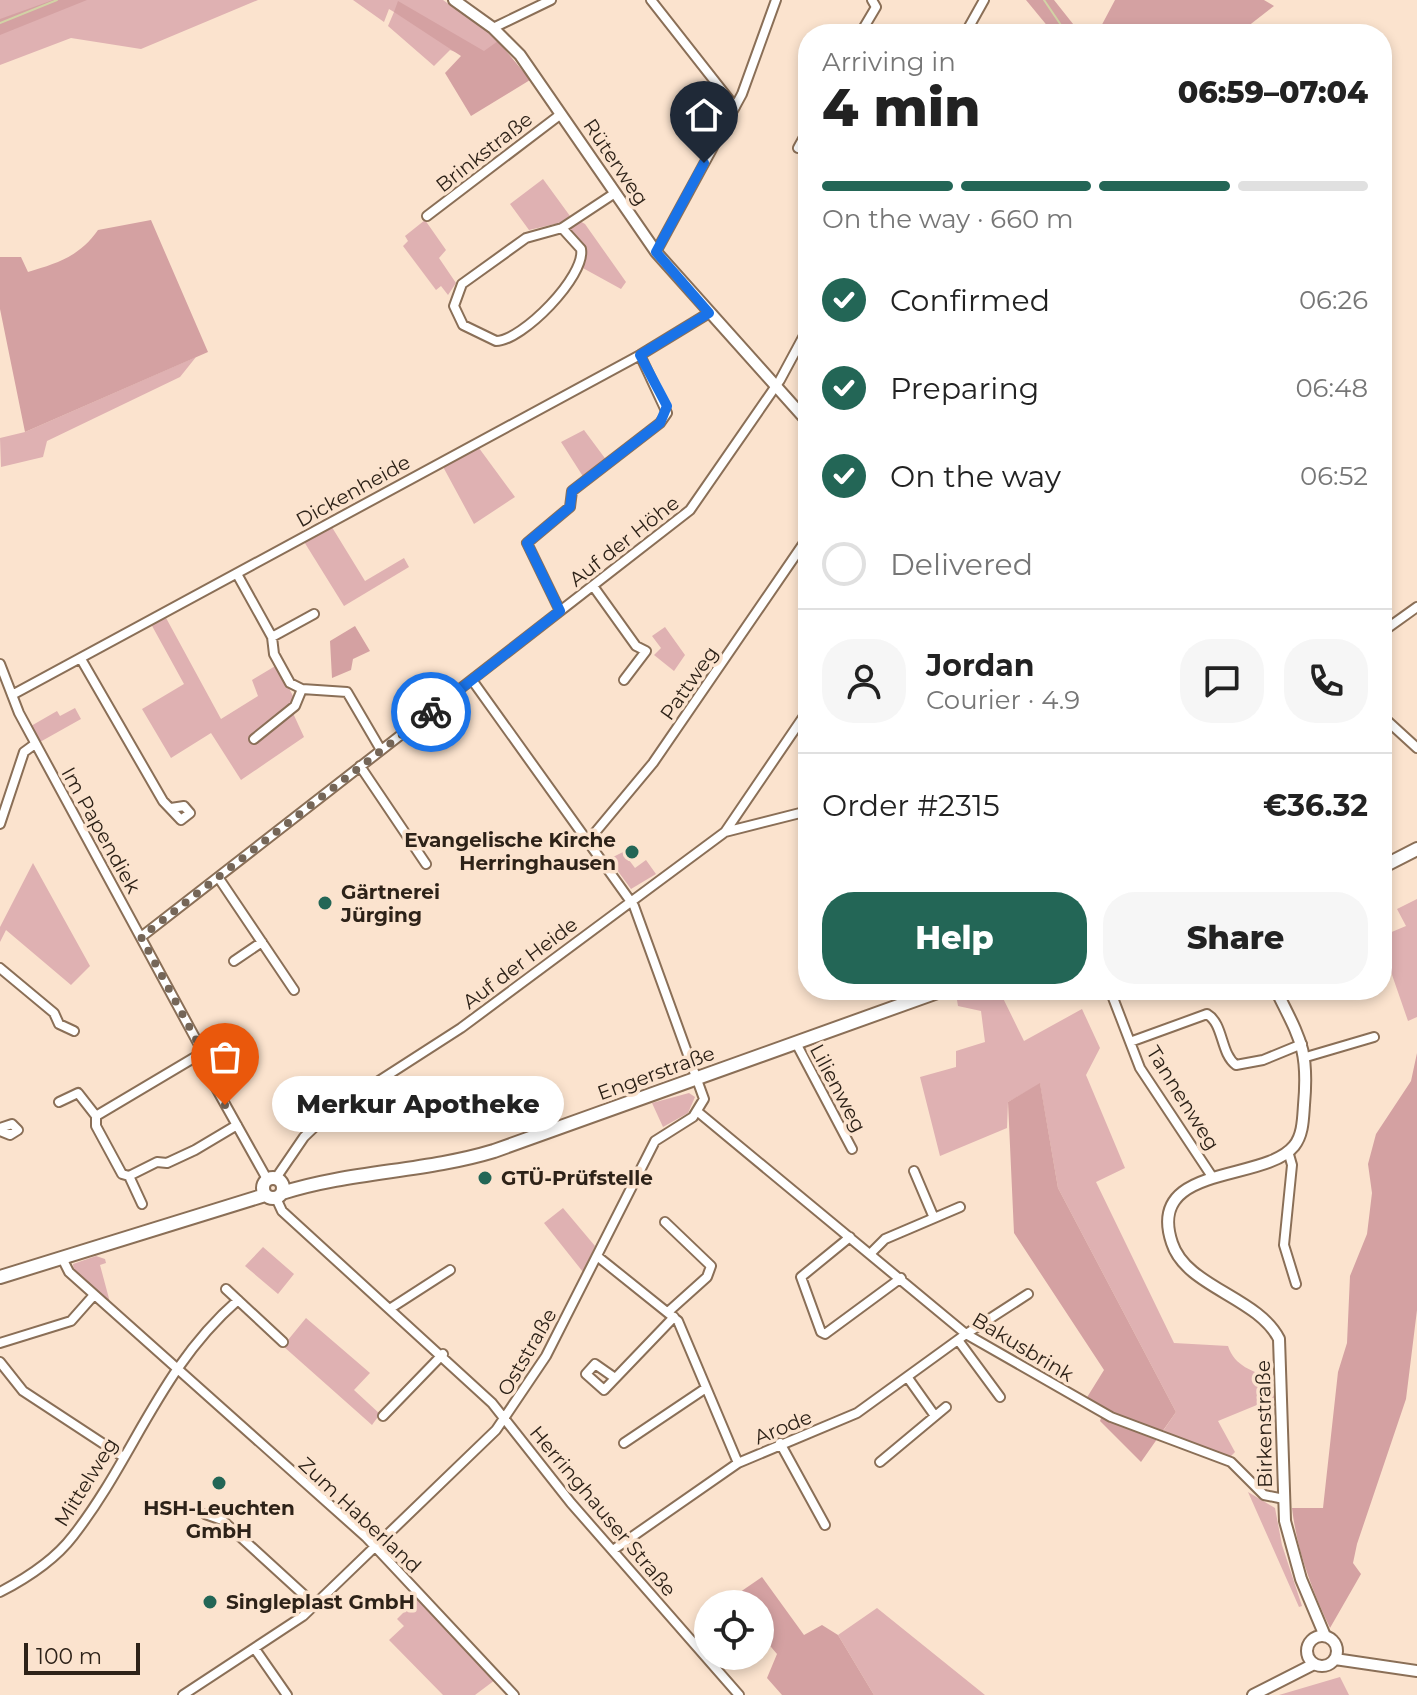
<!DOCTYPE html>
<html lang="en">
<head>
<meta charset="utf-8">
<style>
	:root { --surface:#fff; --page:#f6f6f6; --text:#222; --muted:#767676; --line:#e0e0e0; --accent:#236656 }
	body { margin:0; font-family:Montserrat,sans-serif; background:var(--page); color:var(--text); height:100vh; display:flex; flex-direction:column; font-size:30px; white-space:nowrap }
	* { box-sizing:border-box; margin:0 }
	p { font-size:26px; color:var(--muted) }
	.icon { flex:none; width:44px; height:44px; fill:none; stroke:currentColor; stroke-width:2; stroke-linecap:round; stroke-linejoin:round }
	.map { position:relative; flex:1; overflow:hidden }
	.sheet { position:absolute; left:798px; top:24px; width:594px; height:976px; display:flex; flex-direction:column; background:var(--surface); border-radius:32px; box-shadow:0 4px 12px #0003 }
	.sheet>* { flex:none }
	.buttons { position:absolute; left:694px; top:1590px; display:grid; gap:16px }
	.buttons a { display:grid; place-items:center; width:80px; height:80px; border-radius:50%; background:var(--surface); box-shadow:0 4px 12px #0003; font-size:40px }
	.scale { position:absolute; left:24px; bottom:20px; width:116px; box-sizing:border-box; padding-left:8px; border:4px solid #2d2218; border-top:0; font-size:22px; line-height:28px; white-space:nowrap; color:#2d2218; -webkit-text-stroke:6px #fbe3ce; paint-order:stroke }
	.pin { position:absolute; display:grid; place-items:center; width:68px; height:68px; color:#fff; margin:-82px -34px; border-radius:50% 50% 50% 0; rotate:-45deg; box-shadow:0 0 8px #0007 }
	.pin .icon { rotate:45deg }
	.courier { position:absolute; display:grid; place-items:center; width:80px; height:80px; margin:-40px; border:6px solid #1a73e8; border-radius:50%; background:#fff; color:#222; box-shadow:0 2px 10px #0007 }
	.bubble { position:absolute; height:56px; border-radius:28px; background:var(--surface); box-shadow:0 4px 12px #0003; font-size:26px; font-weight:800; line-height:56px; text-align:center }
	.headline em { font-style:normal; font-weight:800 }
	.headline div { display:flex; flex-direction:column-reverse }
	.headline { display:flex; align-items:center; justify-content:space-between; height:136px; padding:0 24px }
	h1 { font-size:52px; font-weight:800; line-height:60px }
	.bar { display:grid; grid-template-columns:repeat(4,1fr); gap:12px 8px; align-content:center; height:96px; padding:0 24px }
	.bar i { height:10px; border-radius:6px; background:var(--line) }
	.bar .current { background:var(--accent) }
	.bar p { grid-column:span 4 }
	.line { display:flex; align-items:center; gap:20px; padding:0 24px; border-top:2px solid var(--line) }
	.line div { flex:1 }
	.round { display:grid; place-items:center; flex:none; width:84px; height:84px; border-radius:32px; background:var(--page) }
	ol { padding:0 24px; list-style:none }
	li { display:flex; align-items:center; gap:24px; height:88px }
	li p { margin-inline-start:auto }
	li .icon { padding:8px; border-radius:50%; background:var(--accent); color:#fff; stroke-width:4 }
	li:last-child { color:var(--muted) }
	li i { width:44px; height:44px; border:4px solid var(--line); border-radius:50% }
	.action { display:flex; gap:16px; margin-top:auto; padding:16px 24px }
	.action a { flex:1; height:92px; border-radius:32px; background:var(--accent); color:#fff; font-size:32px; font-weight:800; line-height:92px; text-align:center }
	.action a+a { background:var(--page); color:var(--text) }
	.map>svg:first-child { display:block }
	.green { fill:#dfb1b2 }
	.forest { fill:#d4a1a2 }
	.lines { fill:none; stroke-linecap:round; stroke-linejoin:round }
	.stream { stroke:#d2d2a5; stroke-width:2 }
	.minor-casing { stroke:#8a6f57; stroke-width:12 }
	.tertiary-casing { stroke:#8a6f57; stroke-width:14 }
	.secondary-casing { stroke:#8a6f57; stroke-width:16 }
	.minor { stroke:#fff; stroke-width:8 }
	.tertiary { stroke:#fff; stroke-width:10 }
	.secondary { stroke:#fff; stroke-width:12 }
	.done { stroke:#756658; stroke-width:8; stroke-dasharray:0 14.4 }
	.route { stroke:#1a73e8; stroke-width:10 }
	.poi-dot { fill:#236656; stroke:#fbe3ce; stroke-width:3 }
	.labels { text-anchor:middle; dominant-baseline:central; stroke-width:7; stroke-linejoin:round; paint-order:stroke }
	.street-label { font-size:20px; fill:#2d2218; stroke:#fbe3ce }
	.poi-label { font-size:20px; font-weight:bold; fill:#2d2218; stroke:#fbe3ce; text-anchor:start }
</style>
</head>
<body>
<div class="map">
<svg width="1417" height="1695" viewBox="0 0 1417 1695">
	<rect width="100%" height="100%" fill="#fbe3ce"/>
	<!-- green -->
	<path class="green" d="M 0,0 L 258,0 L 141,49 L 71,38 L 0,65 Z
		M 353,0 L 443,0 L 493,36 L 530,80 L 450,50 L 434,66 L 388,26 L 394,12 L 389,9 L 384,22 Z
		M 543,179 L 570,216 L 559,223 L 529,230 L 510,204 Z
		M 425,220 L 446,250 L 439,258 L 456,283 L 448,295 L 441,286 L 436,290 L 403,246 L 408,241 L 405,236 Z
		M 578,220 L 585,224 L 626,282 L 621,289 L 581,267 L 584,251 L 570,234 L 570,226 Z
		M 196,357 L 180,377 L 47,441 L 43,457 L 1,467 L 0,438 L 25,432 Z
		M 584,430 L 607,461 L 584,478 L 561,442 Z
		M 476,444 L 515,497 L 474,524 L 441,463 Z
		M 330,524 L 365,581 L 404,558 L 409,567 L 344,606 L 303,540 Z
		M 165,616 L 221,719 L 258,696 L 252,680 L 277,665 L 293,696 L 292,711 L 304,737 L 241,780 L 211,733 L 171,758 L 142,709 L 184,684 L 151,624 Z
		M 665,627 L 685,655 L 674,671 L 654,655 L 661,648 L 652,636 Z
		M 75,708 L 81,719 L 40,742 L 31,726 L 57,711 L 60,716 Z
		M 623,852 L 635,868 L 646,860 L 656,874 L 631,889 L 609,859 Z
		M 33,863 L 90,966 L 71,985 L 6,930 L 0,942 L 0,927 Z
		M 1417,899 L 1417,1017 L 1408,1021 L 1382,946 L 1382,936 L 1406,926 L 1397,909 Z
		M 1000,992 L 1024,1041 L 1082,1009 L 1100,1048 L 1086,1075 L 1125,1168 L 1096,1182 L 1174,1343 L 1228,1346 C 1235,1367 1253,1371 1273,1379 L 1274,1398 L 1218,1421 L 1235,1452 L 1230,1457 L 1161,1434 L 1176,1412 L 1058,1188 L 1040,1084 L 1008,1102 L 1007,1128 L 940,1156 L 920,1077 L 956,1067 L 956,1051 L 985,1042 L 981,1011 L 958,1006 L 957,1000 Z
		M 689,1093 L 695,1097 L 688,1113 L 663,1127 L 652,1103 Z
		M 563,1208 L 595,1246 L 583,1272 L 544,1223 Z
		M 263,1247 L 294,1274 L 278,1294 L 245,1266 Z
		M 96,1256 L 105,1259 L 106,1263 L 100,1265 L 111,1306 L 74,1273 L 73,1264 Z
		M 306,1318 L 370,1373 L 354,1390 L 380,1414 L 372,1425 L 283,1346 Z
		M 1248,1492 L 1275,1508 L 1282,1545 L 1302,1606 L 1299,1607 Z
		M 419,1597 L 495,1680 L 475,1695 L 443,1695 L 389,1640 L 404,1626 L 397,1619 Z
		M 877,1608 L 985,1695 L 874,1695 L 838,1635 Z
		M 1340,1677 L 1349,1695 L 1279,1695 Z"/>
	<!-- forest -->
	<path class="forest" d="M 53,0 L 87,0 L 0,35 L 0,19 Z
		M 1026,0 L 1054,0 L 1081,34 L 1054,34 Z
		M 1115,0 L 1264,0 L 1274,6 L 1238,34 L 1097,34 Z
		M 398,1 L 484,51 L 498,41 L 530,80 L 471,116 L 445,73 L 461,56 L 394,12 Z
		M 151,220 L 208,352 L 25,432 L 0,309 L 0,257 L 21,257 L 28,272 C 58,263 80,256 98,230 Z
		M 355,626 L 370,651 L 353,659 L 351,670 L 332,678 L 330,641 Z
		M 1417,1053 L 1417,1310 L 1406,1399 L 1357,1544 L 1353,1563 L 1361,1574 L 1330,1628 C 1312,1590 1297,1551 1292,1508 L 1323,1508 L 1338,1372 L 1347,1343 L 1350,1276 L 1367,1234 L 1372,1193 L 1368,1164 L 1376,1134 L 1411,1081 Z
		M 1040,1083 L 1058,1188 L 1176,1412 L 1141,1462 L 1100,1421 L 1104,1409 L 1086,1399 L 1104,1370 L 1014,1233 L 1008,1102 Z
		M 762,1577 L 804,1635 L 822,1625 L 838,1635 L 874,1695 L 782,1695 L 767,1678 L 777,1654 L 760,1634 L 760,1604 L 734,1604 L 730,1599 Z"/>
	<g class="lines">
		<!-- stream -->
		<path class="stream" d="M 1044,0 L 1067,34
			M 0,23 L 57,0"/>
		<defs>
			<path id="minor" d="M 651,0 L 735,107
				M 493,28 L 551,0
				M 860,34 L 876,7 L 872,0
				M 965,34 L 984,0
				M 798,148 L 808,130
				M 427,216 L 561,114
				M 562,228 L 581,249 C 586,276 522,341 496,341 L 463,325 L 454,306 L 462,284 L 526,238 L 562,228 L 615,193
				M 656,252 L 742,94 L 776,0
				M 237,574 L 272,637 L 274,654 L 290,683 L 302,689 L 347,692 L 381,750
				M 593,586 L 636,646 L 646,651 L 624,680
				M 560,611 L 527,543 L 570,507 L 572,491 L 660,423 L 667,413 L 640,355
				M 1382,632 L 1417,607
				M 272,637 L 314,614
				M 81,659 L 163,801 L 181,820 L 190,813 L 184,806 L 171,808
				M 0,664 L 19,713 L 199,1045 L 206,1070 L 267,1179
				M 12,695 L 640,355 L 709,313
				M 1382,716 L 1417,748
				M 254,739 L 295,706 L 302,689
				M 360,766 L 426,864
				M 0,824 L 24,752 L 35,744
				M 725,832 L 808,710
				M 588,841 L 653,763 L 808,537
				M 218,877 L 294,990
				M 141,937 L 690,510 L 780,380 L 808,328
				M 234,961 L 262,942
				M 0,968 L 54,1013 L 59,1024 L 74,1031
				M 1110,990 L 1140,1068 L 1213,1178
				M 1130,1042 L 1207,1014 C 1224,1024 1220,1053 1236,1065 L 1263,1060 L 1302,1044
				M 796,1043 L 852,1149
				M 202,1053 L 96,1116 L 96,1126 L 122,1174 L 129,1176 L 157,1162 L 167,1163 L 195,1150 L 237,1125
				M 1306,1057 L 1374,1037
				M 59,1102 L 78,1093 L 96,1116
				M 698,1112 L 966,1334 L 1111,1417 L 1231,1462 L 1264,1495 L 1284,1499
				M 0,1128 L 12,1124 L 18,1130 L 10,1135 L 0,1131
				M 1288,1151 L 1292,1165 L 1284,1245 L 1296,1284
				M 914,1171 L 934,1218
				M 129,1176 L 142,1204
				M 276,1178 L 304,1137 L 329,1113 L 461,1028 L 725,832 L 808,811
				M 276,1198 L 282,1211 L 492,1403 L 571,1503 L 739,1695
				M 665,1222 L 711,1266 L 707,1277 L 668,1312
				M 850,1237 L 801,1277 L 821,1332 L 825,1334 L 901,1278
				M 871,1253 L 885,1239 L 960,1207
				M 597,1256 L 678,1321 L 738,1463
				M 62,1258 L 69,1272 L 366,1537 L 514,1695
				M 226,1289 L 283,1342
				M 391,1308 L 450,1270
				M 958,1340 L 1000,1397
				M 0,1343 L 71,1321 L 94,1295
				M 0,1362 L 23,1391 L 122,1456
				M 615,1378 L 595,1364 L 586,1374 L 604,1390 L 674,1317
				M 908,1378 L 935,1416
				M 383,1416 L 443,1354
				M 624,1443 L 706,1388
				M 780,1443 L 825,1525
				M 880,1462 L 946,1407
				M 205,1514 L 222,1520 L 315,1605
				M 613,1550 L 738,1463 L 857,1413 L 966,1334 L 1028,1294
				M 0,1592 C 27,1578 54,1561 73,1536 C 134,1458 159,1369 238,1300
				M 255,1649 L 287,1695
				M 183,1695 L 303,1616 L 496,1430 L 546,1356 L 655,1141 L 693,1117 L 704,1099 L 634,906 L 472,680"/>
			<path id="tertiary" d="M 454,0 L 493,28 L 520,55 L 656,252 L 808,422
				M 1276,990 C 1300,1039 1309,1049 1304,1105 C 1303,1119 1303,1135 1294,1146 C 1264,1183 1145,1163 1172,1243 C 1186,1287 1258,1297 1279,1339 L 1285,1521 L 1301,1579 L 1325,1636
				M1307 1651a15 15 0 1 1 30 0a15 15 0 1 1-30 0Z
				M 1335,1659 L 1417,1671
				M 1253,1695 L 1314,1664"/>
			<path id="secondary" d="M 1382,867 L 1417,849
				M263 1188a10 10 0 1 1 20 0a10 10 0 1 1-20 0Z
				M 282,1193 C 351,1171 425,1172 494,1151 L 943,990
				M 0,1277 L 265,1195"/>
		</defs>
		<!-- minor casing -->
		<use href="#minor" class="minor-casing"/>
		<!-- tertiary casing -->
		<use href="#tertiary" class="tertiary-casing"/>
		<!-- secondary casing -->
		<use href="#secondary" class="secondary-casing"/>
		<!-- minor -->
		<use href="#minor" class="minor"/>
		<!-- tertiary -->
		<use href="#tertiary" class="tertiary"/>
		<!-- secondary -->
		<use href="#secondary" class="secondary"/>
	</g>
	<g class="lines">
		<!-- done -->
		<path class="done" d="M 225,1105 L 206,1070 L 199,1045 L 141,937 L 431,712"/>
		<!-- route -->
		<path class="route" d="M 431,712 L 560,611 L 527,543 L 570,507 L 572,491 L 660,423 L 667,406 L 640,355 L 709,313 L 656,252 L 704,163"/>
	</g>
	<!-- markers -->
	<g class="poi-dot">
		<circle cx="632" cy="852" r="8"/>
		<circle cx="325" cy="903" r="8"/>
		<circle cx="485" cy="1178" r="8"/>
		<circle cx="219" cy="1483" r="8"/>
		<circle cx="210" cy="1602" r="8"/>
	</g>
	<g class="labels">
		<!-- street labels -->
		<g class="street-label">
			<text transform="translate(484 152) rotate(-38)">Brinkstraße</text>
			<text transform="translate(616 162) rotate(56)">Rüterweg</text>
			<text transform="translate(353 491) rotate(-29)">Dickenheide</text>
			<text transform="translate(624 541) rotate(-38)">Auf der Höhe</text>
			<text transform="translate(689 683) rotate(-55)">Pattweg</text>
			<text transform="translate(101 830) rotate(61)">Im Papendiek</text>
			<text transform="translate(520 963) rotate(-37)">Auf der Heide</text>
			<text transform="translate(656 1073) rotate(-20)">Engerstraße</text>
			<text transform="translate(838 1088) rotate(62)">Lilienweg</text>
			<text transform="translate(1183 1098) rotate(58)">Tannenweg</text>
			<text transform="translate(1023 1347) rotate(31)">Bakusbrink</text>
			<text transform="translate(527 1352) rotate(-60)">Oststraße</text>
			<text transform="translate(1264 1424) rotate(-91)">Birkenstraße</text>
			<text transform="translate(783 1427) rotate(-22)">Arode</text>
			<text transform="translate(86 1482) rotate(-58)">Mittelweg</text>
			<text transform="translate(603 1511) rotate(50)">Herringhauser Straße</text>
			<text transform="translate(360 1515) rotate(43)">Zum Haberland</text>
		</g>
		<!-- poi labels -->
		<g class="poi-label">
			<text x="616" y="840" text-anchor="end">Evangelische Kirche<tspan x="616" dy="23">Herringhausen</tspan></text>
			<text x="341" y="892">Gärtnerei<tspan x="341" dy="23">Jürging</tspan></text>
			<text x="501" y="1178">GTÜ-Prüfstelle</text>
			<text x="219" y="1508" text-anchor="middle">HSH-Leuchten<tspan x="219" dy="23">GmbH</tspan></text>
			<text x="226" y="1602">Singleplast GmbH</text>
		</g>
	</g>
</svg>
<div class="buttons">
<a><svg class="icon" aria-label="locate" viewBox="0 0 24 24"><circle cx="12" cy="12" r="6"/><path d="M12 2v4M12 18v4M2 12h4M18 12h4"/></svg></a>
</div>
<div class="scale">100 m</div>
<div class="pin" style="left:225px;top:1105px;background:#ea580c"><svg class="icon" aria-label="bag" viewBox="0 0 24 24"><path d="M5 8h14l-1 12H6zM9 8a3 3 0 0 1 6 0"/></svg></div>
<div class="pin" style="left:704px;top:163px;background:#1f2937"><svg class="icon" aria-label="home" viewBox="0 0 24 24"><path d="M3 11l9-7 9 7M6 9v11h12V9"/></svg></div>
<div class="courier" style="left:431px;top:712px"><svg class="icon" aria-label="bike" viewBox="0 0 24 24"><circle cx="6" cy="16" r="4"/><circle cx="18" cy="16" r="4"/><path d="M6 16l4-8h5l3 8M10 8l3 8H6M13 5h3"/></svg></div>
<div class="bubble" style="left:272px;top:1076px;width:292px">Merkur Apotheke</div>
<section class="sheet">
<div class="headline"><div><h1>4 min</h1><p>Arriving in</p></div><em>06:59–07:04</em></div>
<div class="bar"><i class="current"></i><i class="current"></i><i class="current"></i><i></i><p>On the way · 660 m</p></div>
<ol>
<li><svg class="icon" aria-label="check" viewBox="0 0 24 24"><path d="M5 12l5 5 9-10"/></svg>Confirmed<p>06:26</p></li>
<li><svg class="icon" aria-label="check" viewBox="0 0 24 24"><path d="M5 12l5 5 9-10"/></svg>Preparing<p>06:48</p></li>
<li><svg class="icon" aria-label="check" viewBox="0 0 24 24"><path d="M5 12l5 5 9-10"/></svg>On the way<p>06:52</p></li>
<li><i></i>Delivered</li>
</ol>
<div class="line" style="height:144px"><a class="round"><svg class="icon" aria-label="person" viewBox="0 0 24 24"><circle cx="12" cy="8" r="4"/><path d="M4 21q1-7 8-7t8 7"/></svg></a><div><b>Jordan</b><p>Courier · 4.9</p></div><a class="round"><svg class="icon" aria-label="chat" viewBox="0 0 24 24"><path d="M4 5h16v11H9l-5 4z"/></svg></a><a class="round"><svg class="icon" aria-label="phone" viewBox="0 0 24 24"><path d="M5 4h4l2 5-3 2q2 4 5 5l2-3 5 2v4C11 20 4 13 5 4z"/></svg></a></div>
<div class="line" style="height:104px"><div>Order #2315</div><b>€36.32</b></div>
<div class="action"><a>Help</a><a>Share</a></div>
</section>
</div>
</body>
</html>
